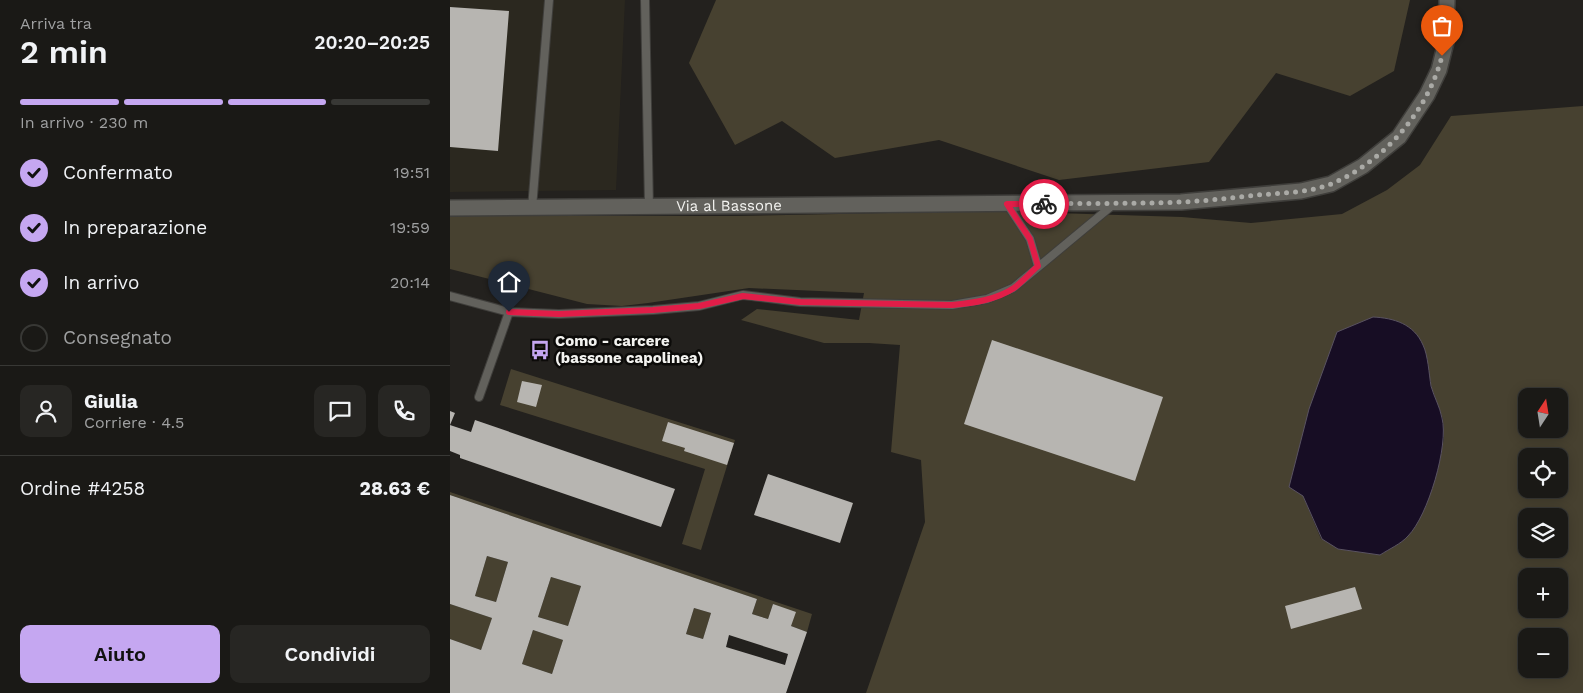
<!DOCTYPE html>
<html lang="it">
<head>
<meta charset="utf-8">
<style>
	:root { --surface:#1a1916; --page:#272623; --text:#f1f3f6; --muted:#9fa0a1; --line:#383835; --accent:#c5a7f1 }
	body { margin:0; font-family:"Work Sans",sans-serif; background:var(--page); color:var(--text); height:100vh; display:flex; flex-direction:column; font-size:19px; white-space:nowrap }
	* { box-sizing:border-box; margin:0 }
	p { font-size:16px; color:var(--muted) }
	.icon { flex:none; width:28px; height:28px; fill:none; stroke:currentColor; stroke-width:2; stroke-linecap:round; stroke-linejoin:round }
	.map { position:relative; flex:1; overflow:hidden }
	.details { display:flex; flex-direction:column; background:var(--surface); width:450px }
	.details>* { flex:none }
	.needle { width:32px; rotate:12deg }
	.controls { position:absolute; left:1068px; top:388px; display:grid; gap:10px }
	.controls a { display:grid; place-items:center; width:50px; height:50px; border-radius:10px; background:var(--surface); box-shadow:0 2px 12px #0003,0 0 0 1px var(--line); font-size:25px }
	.pin { position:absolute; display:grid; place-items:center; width:42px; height:42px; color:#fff; margin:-51px -21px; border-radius:50% 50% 50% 0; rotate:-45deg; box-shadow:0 0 5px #0007 }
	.pin .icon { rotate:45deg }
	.courier { position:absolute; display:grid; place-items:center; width:50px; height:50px; margin:-25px; border:4px solid #e11d48; border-radius:50%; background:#fff; color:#222; box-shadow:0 1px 6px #0007 }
	.summary em { font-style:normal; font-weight:600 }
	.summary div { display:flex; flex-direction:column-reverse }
	.summary { display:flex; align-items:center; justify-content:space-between; height:85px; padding:0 20px }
	h1 { font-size:32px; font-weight:600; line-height:38px }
	.bar { display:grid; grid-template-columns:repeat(4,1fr); gap:8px 5px; align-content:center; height:60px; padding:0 20px }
	.bar i { height:6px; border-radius:4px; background:var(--line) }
	.bar .current { background:var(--accent) }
	.bar p { grid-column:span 4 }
	.line { display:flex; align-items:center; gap:12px; padding:0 20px; border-top:1px solid var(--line) }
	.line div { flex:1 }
	.round { display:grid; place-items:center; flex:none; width:52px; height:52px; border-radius:10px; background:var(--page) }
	ol { padding:0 20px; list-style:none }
	li { display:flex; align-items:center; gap:15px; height:55px }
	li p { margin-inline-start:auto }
	li .icon { padding:5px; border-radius:50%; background:var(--accent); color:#111; stroke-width:4 }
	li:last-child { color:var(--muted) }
	li i { width:28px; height:28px; border:2px solid var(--line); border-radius:50% }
	.cta { display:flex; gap:10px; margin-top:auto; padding:10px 20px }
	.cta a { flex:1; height:58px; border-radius:10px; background:var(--accent); color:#111; font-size:20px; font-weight:600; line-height:58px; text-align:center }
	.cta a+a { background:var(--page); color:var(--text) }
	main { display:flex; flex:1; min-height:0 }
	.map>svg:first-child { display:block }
	.built { fill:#2b281f }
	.green { fill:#474130; fill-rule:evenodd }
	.water { fill:#170d24; stroke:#595261 }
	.building { fill:#b7b5b1; fill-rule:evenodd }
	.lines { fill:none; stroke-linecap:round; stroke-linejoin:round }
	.lane-casing { stroke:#3f3e3b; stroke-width:10 }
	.street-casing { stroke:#3f3e3b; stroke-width:18 }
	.lane { stroke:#62615c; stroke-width:8 }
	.street { stroke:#62615c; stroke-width:15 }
	.done { stroke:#aaaaa6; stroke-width:5; stroke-dasharray:0 9 }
	.route { stroke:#e11d48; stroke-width:6 }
	.labels { text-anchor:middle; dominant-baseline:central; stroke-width:5; stroke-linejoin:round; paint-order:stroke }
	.street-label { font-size:15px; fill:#f3f3f0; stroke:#0c0b09 }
	.poi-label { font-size:15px; font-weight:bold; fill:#f3f3f0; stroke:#0c0b09; text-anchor:start }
</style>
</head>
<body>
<main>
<section class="details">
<div class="summary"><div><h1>2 min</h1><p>Arriva tra</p></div><em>20:20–20:25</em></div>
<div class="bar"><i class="current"></i><i class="current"></i><i class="current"></i><i></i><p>In arrivo · 230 m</p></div>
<ol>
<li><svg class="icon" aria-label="check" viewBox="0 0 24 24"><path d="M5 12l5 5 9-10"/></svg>Confermato<p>19:51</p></li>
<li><svg class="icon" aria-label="check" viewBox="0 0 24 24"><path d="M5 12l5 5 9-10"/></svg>In preparazione<p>19:59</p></li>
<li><svg class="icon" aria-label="check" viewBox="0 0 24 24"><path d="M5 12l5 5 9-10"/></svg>In arrivo<p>20:14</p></li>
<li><i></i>Consegnato</li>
</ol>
<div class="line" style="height:90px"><a class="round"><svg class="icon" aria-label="person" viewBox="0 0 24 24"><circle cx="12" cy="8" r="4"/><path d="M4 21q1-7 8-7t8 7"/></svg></a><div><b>Giulia</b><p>Corriere · 4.5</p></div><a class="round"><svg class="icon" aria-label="chat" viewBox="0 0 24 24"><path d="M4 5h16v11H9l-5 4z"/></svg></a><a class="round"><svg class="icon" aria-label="phone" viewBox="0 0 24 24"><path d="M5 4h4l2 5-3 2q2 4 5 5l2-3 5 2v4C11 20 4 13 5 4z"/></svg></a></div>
<div class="line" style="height:65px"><div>Ordine #4258</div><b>28.63 €</b></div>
<div class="cta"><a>Aiuto</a><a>Condividi</a></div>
</section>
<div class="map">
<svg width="1133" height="693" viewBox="0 0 1133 693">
	<rect width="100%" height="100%" fill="#23211e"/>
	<!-- built -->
	<path class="built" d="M 0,0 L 175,0 L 166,190 L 0,192 Z"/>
	<!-- green -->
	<path class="green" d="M 266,0 L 960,0 L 944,71 L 900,96 L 826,73 L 759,162 L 609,180 L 489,140 L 385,158 L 332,121 L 285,145 L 239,63 Z
		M 1133,106 L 1133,693 L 416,693 L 475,522 L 471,460 L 441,452 L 450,345 L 419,343 L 374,343 L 291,320 L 307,309 L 409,320 L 414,293 L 299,288 L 198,303 L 172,306 L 137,304 L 0,269 L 0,216 L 286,216 L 539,211 L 732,217 L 801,223 L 892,214 L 937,190 L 970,165 L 1001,116 ZM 973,345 L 982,389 L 993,419 L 994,439 L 985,479 L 976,506 L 958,536 L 930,555 L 871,539 L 853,496 ZM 1076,396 L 1109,396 L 1109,429 L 1076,429 ZM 1076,456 L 1109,456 L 1109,489 L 1076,489 ZM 1076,516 L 1109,516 L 1109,549 L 1076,549 ZM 1076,576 L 1109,576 L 1109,609 L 1076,609 ZM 1076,636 L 1109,636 L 1109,669 L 1076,669 Z
		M 61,369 L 285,440 L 251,550 L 232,544 L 255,469 L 50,405 Z
		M 0,492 L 362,614 L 357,632 L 341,626 L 323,604 L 318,619 L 302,614 L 307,599 L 0,495 Z
		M 37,556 L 58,562 L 46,602 L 25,596 Z
		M 101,577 L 131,586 L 118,626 L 88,617 Z
		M 0,604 L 42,618 L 31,650 L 0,639 Z
		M 244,608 L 261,613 L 253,639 L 236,634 Z
		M 83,630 L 113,640 L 102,674 L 72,664 Z"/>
	<!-- water -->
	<path class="water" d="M 923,317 C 944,318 964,324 973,345 C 978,355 979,374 981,386 C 984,397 990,407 992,418 C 999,445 978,516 958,536 C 951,544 939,549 930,555 L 888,549 L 872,539 L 853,496 L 839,487 L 859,409 L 887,332 Z"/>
	<!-- building -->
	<path class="building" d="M 0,7 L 59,11 L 48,151 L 0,147 Z
		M 542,340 L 713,397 L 685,481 L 514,424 Z
		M 72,381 L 92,385 L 86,407 L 67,402 Z
		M 0,411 L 5,413 L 0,425 L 21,432 L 25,420 L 225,489 L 211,527 L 10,458 L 10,455 L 0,451 Z
		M 218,422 L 284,443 L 277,465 L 234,451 L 235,448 L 212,441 Z
		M 318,474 L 403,503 L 390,543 L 304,515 Z
		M 0,495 L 307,599 L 302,614 L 318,619 L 323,604 L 346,612 L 341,626 L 357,632 L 336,693 L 0,693 L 0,639 L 31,650 L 42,618 L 0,604 ZM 37,556 L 58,562 L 46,602 L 25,596 ZM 101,577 L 131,586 L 118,626 L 88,617 ZM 244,608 L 261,613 L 253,639 L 236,634 ZM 83,630 L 113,640 L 102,674 L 72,664 ZM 279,635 L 338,654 L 335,665 L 276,647 Z
		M 905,587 L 912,609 L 841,629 L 835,606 Z"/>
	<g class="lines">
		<defs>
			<path id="lane" d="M 195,0 L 199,207
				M 557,204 L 580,239 L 588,266
				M 82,208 L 99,0
				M 0,296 L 59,312 L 109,314 L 203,310 L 249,306 L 293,295 L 350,302 L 502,305 L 537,299 L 563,288 L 664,204
				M 29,397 L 59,312"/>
			<g id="street">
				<path id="s1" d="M 0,208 L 731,202 L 851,191 L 881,184 L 913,166 L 949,137 L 977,95 L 989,70 L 996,42 L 997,0"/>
			</g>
		</defs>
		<!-- lane casing -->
		<use href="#lane" class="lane-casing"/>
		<!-- street casing -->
		<use href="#street" class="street-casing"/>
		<!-- lane -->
		<use href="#lane" class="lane"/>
		<!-- street -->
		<use href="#street" class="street"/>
	</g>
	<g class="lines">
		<!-- done -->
		<path class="done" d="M 594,204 C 639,203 685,204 731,202 C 756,201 781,198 806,195 C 831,193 858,193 881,184 C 934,162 978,111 992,56"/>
		<!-- route -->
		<path class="route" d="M 59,312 L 109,314 L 203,310 L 249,306 L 293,296 L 350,302 L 502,305 C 523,303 546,300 564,288 C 572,282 580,273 588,266 L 580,239 L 557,204 L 594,204"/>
	</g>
	<!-- icons -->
	<defs>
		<symbol id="bus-bare" viewBox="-9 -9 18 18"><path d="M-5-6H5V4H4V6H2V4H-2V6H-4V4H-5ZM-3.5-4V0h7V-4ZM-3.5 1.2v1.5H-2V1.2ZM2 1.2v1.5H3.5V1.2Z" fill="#c5a7f1" stroke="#0c0b09" stroke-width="2.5" paint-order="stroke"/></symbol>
	</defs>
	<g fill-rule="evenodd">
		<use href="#bus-bare" x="76" y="336" width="28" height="28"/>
	</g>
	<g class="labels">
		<!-- street labels -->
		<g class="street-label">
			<text stroke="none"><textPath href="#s1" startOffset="279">Via al Bassone</textPath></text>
		</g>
		<!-- poi labels -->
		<g class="poi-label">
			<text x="105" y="341">Como - carcere<tspan x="105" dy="17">(bassone capolinea)</tspan></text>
		</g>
	</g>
</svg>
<div class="controls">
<a><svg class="needle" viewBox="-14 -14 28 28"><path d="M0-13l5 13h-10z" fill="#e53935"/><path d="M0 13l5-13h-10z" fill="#9fa0a1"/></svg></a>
<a><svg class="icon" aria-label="locate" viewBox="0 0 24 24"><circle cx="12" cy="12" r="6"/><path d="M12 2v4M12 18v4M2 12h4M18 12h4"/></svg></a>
<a><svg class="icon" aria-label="layers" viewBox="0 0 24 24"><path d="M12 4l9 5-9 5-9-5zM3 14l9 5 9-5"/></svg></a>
<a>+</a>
<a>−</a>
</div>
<div class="pin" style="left:992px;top:56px;background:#ea580c"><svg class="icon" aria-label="bag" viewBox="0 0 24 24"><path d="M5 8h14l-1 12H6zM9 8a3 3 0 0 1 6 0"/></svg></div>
<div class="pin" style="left:59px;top:312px;background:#1f2937"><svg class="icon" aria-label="home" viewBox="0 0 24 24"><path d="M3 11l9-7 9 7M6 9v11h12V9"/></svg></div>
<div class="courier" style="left:594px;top:204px"><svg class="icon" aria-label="bike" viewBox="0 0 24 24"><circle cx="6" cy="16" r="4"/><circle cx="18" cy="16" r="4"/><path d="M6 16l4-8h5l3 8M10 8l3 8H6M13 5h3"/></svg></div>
</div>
</main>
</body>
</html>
